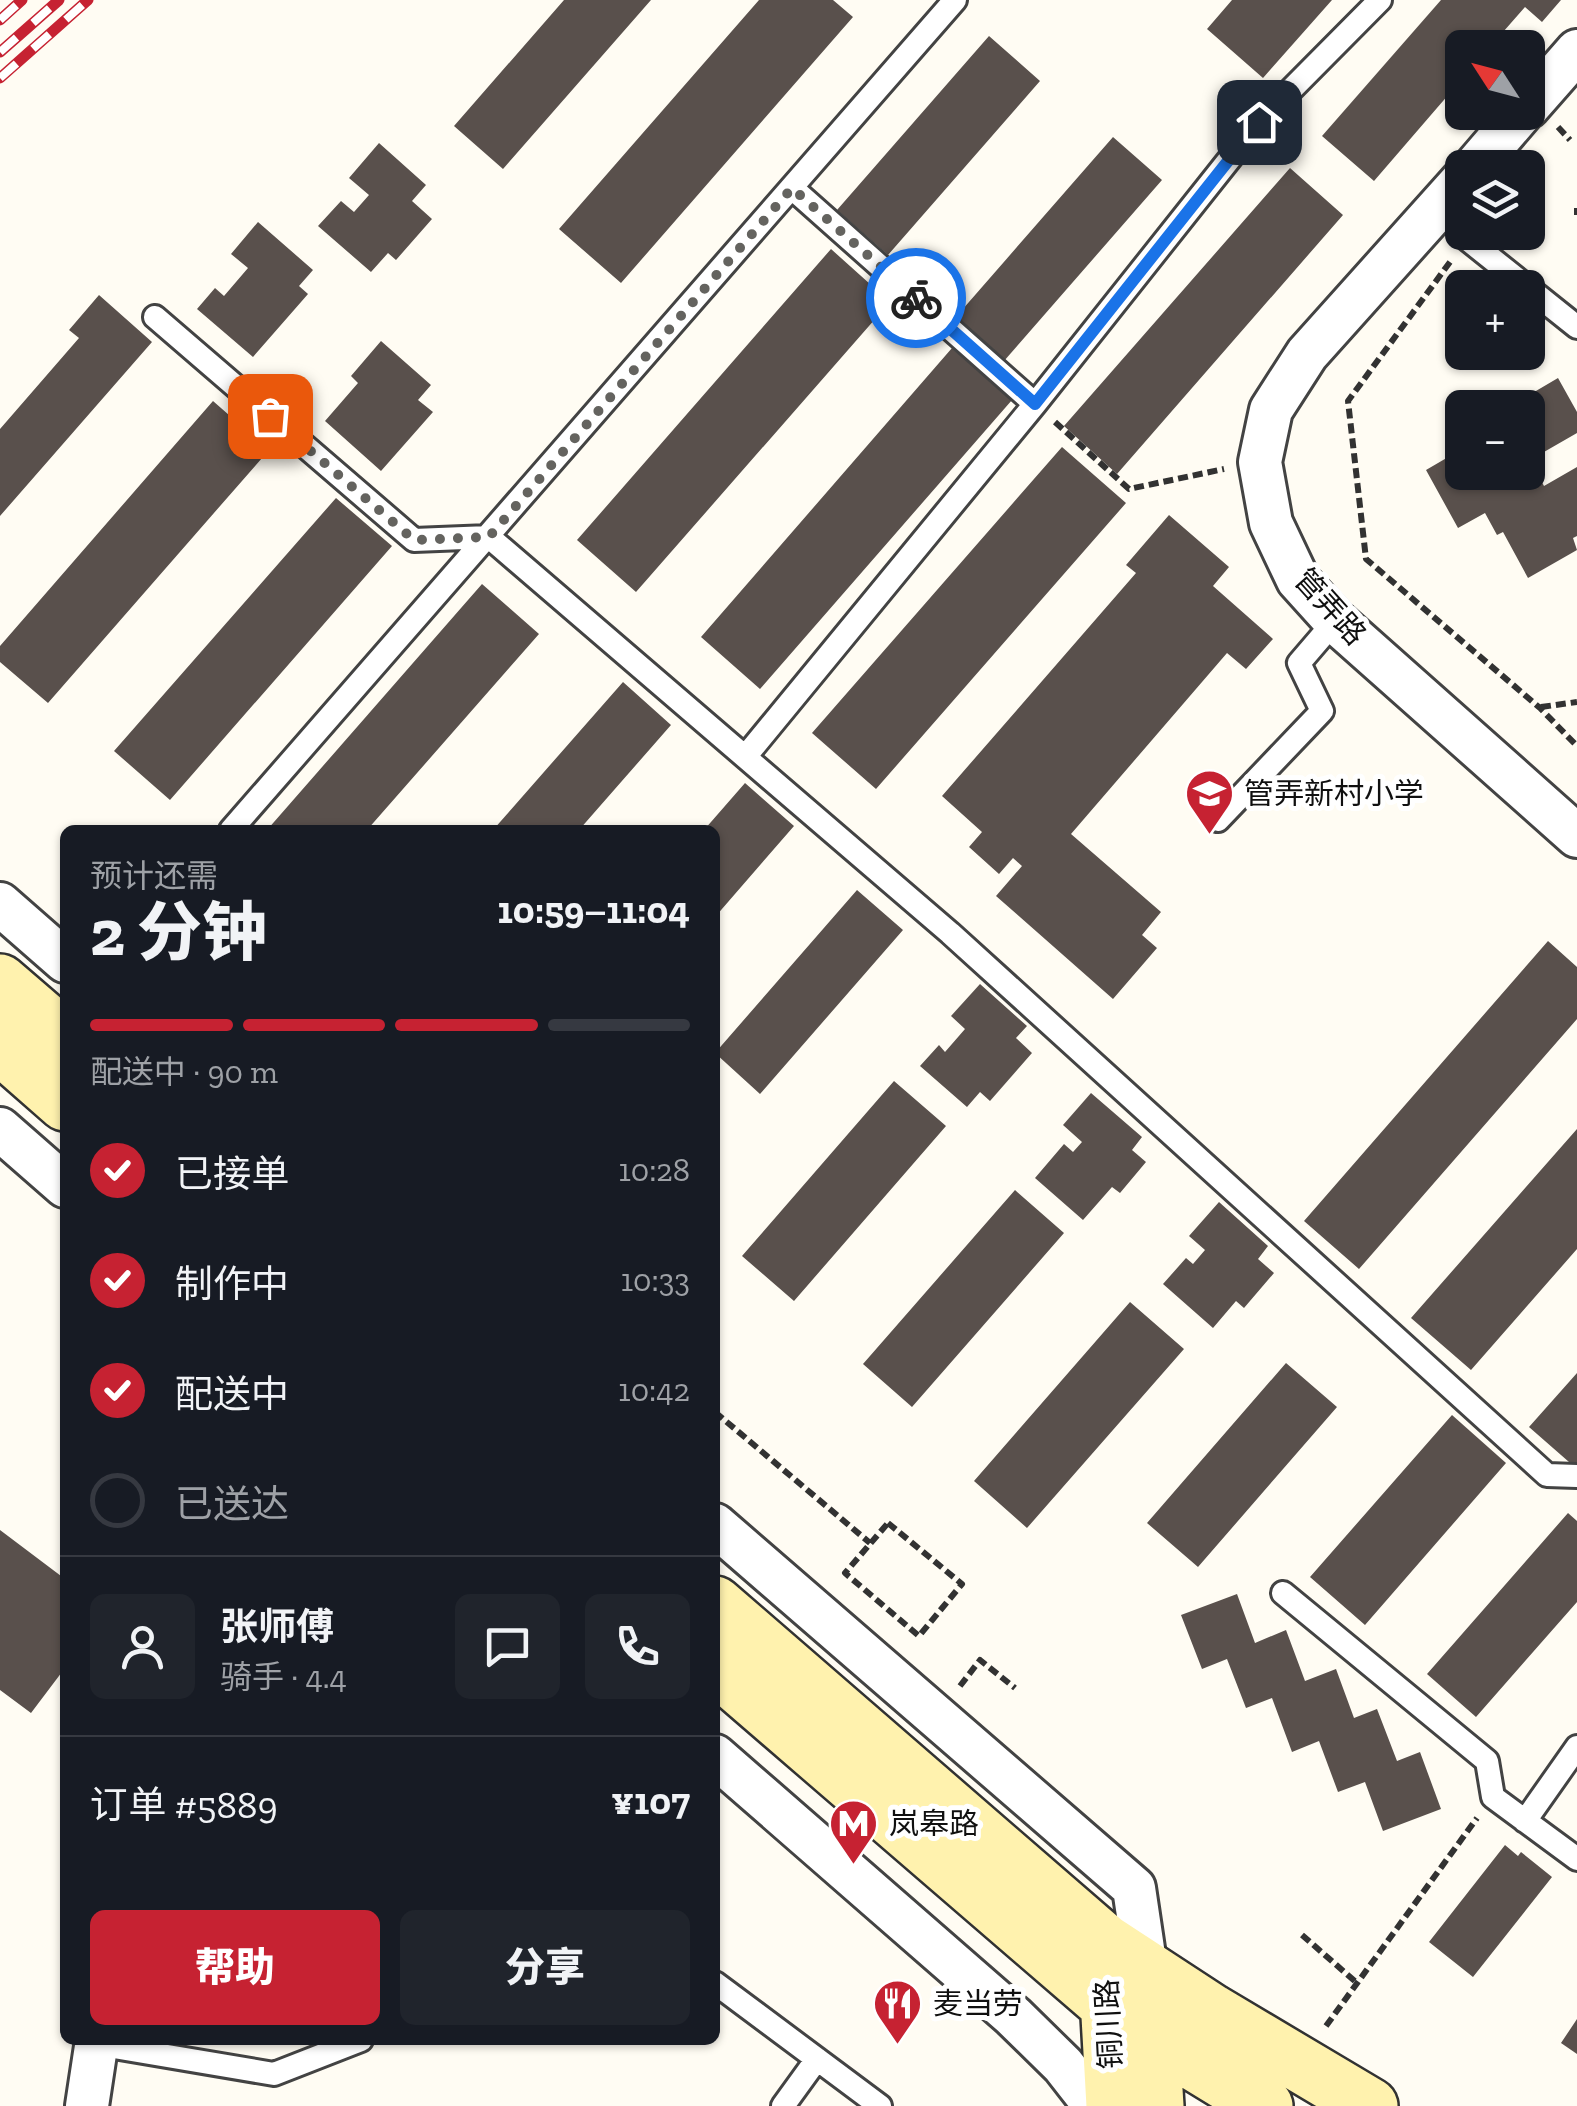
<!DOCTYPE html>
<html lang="zh">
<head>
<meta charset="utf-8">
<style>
	:root { --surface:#171b24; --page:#20242c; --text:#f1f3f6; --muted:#9ea1a6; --line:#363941; --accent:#c62232 }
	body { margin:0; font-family:"Zilla Slab","Noto Sans SC",serif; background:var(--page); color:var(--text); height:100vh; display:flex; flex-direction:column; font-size:38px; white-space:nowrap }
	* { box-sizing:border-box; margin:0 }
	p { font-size:32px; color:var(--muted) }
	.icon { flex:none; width:55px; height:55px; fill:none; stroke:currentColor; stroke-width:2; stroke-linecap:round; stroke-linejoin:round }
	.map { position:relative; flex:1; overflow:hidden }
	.side { position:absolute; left:60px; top:825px; width:660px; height:1220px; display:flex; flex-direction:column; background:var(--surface); border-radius:15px; box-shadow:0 2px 8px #0004 }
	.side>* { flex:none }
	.needle { width:65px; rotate:306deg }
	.tools { position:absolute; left:1445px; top:30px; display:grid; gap:20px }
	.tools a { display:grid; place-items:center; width:100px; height:100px; border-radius:15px; background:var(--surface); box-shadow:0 2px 8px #0004; font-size:50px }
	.pin { position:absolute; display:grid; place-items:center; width:85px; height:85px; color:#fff; margin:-42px; border-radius:20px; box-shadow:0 5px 15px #0006 }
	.courier { position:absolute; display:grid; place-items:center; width:100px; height:100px; margin:-50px; border:8px solid #1a73e8; border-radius:50%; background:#fff; color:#222; box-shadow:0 2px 12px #0007 }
	.overview em { font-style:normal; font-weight:800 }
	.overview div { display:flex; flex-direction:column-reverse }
	.overview { display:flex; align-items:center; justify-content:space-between; height:170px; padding:0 30px }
	h1 { font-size:65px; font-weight:800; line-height:75px }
	.bar { display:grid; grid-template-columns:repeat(4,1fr); gap:15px 10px; align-content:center; height:120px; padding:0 30px }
	.bar i { height:12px; border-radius:8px; background:var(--line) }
	.bar .current { background:var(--accent) }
	.bar p { grid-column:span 4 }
	.line { display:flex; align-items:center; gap:25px; padding:0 30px; border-top:2px solid var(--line) }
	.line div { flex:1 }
	.round { display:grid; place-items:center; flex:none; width:105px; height:105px; border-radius:15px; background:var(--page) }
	ol { padding:0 30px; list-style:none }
	li { display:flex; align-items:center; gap:30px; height:110px }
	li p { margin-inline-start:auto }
	li .icon { padding:10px; border-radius:50%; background:var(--accent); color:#fff; stroke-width:4 }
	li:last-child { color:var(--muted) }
	li i { width:55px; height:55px; border:5px solid var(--line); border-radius:50% }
	.button { display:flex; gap:20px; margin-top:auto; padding:20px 30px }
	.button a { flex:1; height:115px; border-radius:15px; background:var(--accent); color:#fff; font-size:40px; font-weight:800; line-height:115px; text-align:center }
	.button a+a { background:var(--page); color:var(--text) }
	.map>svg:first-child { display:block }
	.building { fill:#59504c }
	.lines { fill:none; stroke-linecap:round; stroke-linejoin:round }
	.service-casing { stroke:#434343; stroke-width:28 }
	.minor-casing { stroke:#434343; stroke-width:48 }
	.secondary-casing { stroke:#323232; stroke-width:60 }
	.path { stroke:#323232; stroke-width:6; stroke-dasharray:10 5; stroke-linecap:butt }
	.service { stroke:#fff; stroke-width:22 }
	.minor { stroke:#fff; stroke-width:42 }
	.secondary { stroke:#fff2ae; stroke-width:55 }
	.rail-casing { stroke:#c62232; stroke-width:11 }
	.rail { stroke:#fff; stroke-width:8; stroke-dasharray:22; stroke-linecap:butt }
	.done { stroke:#64635f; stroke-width:10; stroke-dasharray:0 18 }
	.route { stroke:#1a73e8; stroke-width:12 }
	.labels { text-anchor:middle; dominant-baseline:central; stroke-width:10; stroke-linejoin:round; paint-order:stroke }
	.street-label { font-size:30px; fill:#101010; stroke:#fff }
	.poi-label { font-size:30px; fill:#101010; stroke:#fff; text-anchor:start }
</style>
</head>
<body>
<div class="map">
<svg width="1577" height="2106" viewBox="0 0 1577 2106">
	<rect width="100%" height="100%" fill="#fffcf3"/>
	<!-- building -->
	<path class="building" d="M 564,0 L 651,0 L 503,169 L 454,126 Z
		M 759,0 L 833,0 L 853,17 L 621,283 L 559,229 Z
		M 1232,0 L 1332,0 L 1263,78 L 1207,29 Z
		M 1441,0 L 1561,0 L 1542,22 L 1525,7 L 1489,48 L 1462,48 L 1462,79 L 1374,181 L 1322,136 Z
		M 989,36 L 1040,81 L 888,255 L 837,210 Z
		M 1113,137 L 1162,180 L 1004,361 L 955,318 Z
		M 379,143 L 426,185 L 412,201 L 432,219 L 396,260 L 388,253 L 371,272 L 318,226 L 341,201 L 354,212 L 369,195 L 349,178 Z
		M 1290,168 L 1343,215 L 1117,474 L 1064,426 Z
		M 258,222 L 313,270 L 299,286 L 308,294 L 253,357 L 197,309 L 215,288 L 224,296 L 248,268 L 231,254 Z
		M 831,249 L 890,302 L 636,592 L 577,540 Z
		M 99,295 L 152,342 L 0,516 L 0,429 L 79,338 L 69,330 Z
		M 381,341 L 431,385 L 418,400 L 433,412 L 381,471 L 325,421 L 358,383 L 351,376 Z
		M 952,348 L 1012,400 L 760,689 L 701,637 Z
		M 1558,378 L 1577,412 L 1577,433 L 1530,460 L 1544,486 L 1577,467 L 1577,536 L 1573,538 L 1577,550 L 1528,578 L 1503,532 L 1497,535 L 1485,513 L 1458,528 L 1426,470 L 1462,449 L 1462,472 L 1528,472 L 1528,408 L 1507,408 Z
		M 213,401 L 269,450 L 48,703 L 0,662 L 0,646 Z
		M 1062,447 L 1126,503 L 876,789 L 812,733 Z
		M 336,498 L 392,546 L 170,800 L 114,751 Z
		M 1169,515 L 1229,567 L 1213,586 L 1273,639 L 1246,669 L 1227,653 L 1071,834 L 1161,912 L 1142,935 L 1157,948 L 1113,999 L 996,896 L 1022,866 L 1013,858 L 999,874 L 969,847 L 982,832 L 942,796 L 1136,573 L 1126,565 Z
		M 482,584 L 539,634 L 367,830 L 267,830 Z
		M 623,682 L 671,725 L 579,830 L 493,830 Z
		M 745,783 L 794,826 L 715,917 L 715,830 L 704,830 Z
		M 857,890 L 903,930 L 760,1094 L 715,1053 Z
		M 1548,941 L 1577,967 L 1577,1019 L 1359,1269 L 1304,1221 Z
		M 980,984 L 1027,1026 L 1016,1038 L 1032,1053 L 990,1101 L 980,1092 L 967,1107 L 920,1066 L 939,1045 L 945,1052 L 965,1029 L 951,1016 Z
		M 894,1081 L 946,1126 L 794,1301 L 742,1256 Z
		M 1091,1093 L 1142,1137 L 1132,1150 L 1146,1162 L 1120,1193 L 1112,1187 L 1083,1220 L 1035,1178 L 1064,1144 L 1073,1152 L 1082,1142 L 1063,1125 Z
		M 1577,1129 L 1577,1249 L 1471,1370 L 1411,1318 Z
		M 1015,1190 L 1064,1233 L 912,1407 L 863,1364 Z
		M 1219,1202 L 1268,1246 L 1258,1259 L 1274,1273 L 1244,1308 L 1236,1301 L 1213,1328 L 1163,1284 L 1186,1258 L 1193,1264 L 1205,1250 L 1189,1236 Z
		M 1130,1302 L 1184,1349 L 1027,1528 L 974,1481 Z
		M 1286,1363 L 1337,1407 L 1198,1567 L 1147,1523 Z
		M 1577,1373 L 1577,1469 L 1529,1427 Z
		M 1452,1415 L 1506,1463 L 1365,1625 L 1310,1577 Z
		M 1568,1513 L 1577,1521 L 1577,1602 L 1476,1717 L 1427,1674 Z
		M 0,1530 L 65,1579 L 65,1668 L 31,1713 L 0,1690 Z
		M 1237,1594 L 1255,1643 L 1286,1630 L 1305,1681 L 1336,1669 L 1354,1718 L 1377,1709 L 1397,1761 L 1420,1752 L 1441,1809 L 1383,1831 L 1365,1782 L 1338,1792 L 1319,1741 L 1292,1752 L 1272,1698 L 1246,1708 L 1227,1659 L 1202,1669 L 1181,1615 Z
		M 1505,1845 L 1518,1856 L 1521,1852 L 1552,1877 L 1473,1977 L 1429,1942 Z
		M 1577,2019 L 1577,2054 L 1561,2043 Z"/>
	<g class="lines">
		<defs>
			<path id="service" d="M 792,188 L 1035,404
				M 1467,239 L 1577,327
				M 155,317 L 414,540 L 489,537 L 950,933 L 1547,1475 L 1577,1476
				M 745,757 L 1035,404 L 1259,122 L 1380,0
				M 1218,820 L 1322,711 L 1299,663 L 1335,621
				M 231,830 L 955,0
				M 1283,1593 L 1487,1761 L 1493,1797 L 1577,1859
				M 1525,1821 L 1577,1747
				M 715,1983 L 880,2106
				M 96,2044 L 274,2074 L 361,2040
				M 783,2106 L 817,2059"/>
			<path id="minor" d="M 1528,107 L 1577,51
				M 1474,168 L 1522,112
				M 1462,181 L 1307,354 L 1271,410 L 1260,462 L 1271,523 L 1298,580 L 1335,621 L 1577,836
				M 0,904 L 65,961
				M 0,1129 L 65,1186
				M 715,1525 L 1134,1888 L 1146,1969
				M 715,1756 L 1013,2016 L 1063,2065 L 1095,2106
				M 87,2106 L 97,2040"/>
			<path id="secondary" d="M 0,982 L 65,1038
				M 0,1046 L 65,1103
				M 715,1604 L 1105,1942 L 1212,2012 L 1370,2106
				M 715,1666 L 1108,2005 L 1152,2037 L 1265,2106
				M 1107,1980 L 1114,2106
				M 1150,2009 L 1156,2106"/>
		</defs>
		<!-- service casing -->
		<use href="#service" class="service-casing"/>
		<!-- minor casing -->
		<use href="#minor" class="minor-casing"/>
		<!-- secondary casing -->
		<use href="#secondary" class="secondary-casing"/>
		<!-- path -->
		<path class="path" d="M 1558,127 L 1570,140
			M 1577,208 L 1577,215
			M 1450,262 L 1348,401 L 1366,559 L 1540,708 L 1577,746
			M 1055,422 L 1129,489 L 1224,469
			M 1541,707 L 1577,702
			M 715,1412 L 870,1543
			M 888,1523 L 962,1584 L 919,1636 L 845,1573 Z
			M 960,1686 L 980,1660 L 1015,1688
			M 1302,1935 L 1357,1983
			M 1326,2026 L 1477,1818"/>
		<!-- service -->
		<use href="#service" class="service"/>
		<!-- minor -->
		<use href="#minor" class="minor"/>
		<!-- secondary -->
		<use href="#secondary" class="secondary"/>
		<defs>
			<path id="rail" d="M 0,20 L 22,0
				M 0,52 L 59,0
				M 0,78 L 88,0"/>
		</defs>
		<!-- rail casing -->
		<use href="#rail" class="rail-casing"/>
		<!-- rail -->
		<use href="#rail" class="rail"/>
	</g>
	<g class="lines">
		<!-- done -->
		<path class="done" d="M 270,416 L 414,540 L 489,537 L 792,188 L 916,298"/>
		<!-- route -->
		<path class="route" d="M 916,298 L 1035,404 L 1259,122"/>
	</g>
	<!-- icons -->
	<defs>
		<symbol id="school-pin" viewBox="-11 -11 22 30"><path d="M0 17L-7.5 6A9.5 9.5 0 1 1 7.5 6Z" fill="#c62232" stroke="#fff"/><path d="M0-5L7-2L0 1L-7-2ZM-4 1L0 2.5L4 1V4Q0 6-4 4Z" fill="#fff"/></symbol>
		<symbol id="metro-pin" viewBox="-11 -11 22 30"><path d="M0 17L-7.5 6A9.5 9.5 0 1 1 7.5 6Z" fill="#c62232" stroke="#fff"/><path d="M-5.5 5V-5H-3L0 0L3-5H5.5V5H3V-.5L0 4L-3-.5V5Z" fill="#fff"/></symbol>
		<symbol id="restaurant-pin" viewBox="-11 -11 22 30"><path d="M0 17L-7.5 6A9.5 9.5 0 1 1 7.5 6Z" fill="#c62232" stroke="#fff"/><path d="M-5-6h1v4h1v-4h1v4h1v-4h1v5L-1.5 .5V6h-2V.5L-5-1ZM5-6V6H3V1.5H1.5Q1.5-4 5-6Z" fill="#fff"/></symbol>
	</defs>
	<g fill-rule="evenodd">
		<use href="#school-pin" x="1182" y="766" width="55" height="75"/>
		<use href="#metro-pin" x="826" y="1796" width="55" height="75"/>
		<use href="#restaurant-pin" x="870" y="1976" width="55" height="75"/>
	</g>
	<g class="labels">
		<!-- street labels -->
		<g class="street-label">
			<text transform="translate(1330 607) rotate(48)">管弄路</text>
			<text transform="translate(1109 2024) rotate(-93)">铜川路</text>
		</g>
		<!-- poi labels -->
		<g class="poi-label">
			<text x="1244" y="794">管弄新村小学</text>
			<text x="889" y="1824">岚皋路</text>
			<text x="933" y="2004">麦当劳</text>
		</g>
	</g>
</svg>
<div class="tools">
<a><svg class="needle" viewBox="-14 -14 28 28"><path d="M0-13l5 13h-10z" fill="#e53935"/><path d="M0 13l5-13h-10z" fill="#9ea1a6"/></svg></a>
<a><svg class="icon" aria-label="layers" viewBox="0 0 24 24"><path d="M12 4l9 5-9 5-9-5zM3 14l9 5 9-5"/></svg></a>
<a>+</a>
<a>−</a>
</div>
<div class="pin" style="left:270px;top:416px;background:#ea580c"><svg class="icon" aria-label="bag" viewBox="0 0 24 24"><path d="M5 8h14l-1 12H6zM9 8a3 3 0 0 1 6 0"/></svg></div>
<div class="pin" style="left:1259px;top:122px;background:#1f2937"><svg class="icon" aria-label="home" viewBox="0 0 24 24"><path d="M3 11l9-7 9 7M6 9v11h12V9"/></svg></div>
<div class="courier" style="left:916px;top:298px"><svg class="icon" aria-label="bike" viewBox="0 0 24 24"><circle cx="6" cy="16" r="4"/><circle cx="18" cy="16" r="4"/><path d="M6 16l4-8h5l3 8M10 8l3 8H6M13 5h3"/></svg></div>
<section class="side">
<div class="overview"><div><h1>2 分钟</h1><p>预计还需</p></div><em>10:59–11:04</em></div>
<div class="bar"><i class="current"></i><i class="current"></i><i class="current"></i><i></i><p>配送中 · 90 m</p></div>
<ol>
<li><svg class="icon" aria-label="check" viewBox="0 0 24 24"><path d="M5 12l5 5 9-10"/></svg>已接单<p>10:28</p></li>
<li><svg class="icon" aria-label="check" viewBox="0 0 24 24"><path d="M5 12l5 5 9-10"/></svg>制作中<p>10:33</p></li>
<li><svg class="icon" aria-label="check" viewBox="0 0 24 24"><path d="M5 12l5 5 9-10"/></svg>配送中<p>10:42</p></li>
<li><i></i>已送达</li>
</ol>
<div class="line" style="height:180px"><a class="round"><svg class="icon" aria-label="person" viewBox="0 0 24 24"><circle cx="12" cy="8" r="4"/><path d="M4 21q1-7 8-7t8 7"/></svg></a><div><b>张师傅</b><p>骑手 · 4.4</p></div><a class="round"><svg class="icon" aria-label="chat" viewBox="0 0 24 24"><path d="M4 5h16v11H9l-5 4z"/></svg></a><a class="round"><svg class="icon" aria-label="phone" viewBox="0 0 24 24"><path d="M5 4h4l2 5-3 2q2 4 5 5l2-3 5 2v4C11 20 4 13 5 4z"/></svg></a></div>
<div class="line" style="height:130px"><div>订单 #5889</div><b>¥107</b></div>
<div class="button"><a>帮助</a><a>分享</a></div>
</section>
</div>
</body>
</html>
